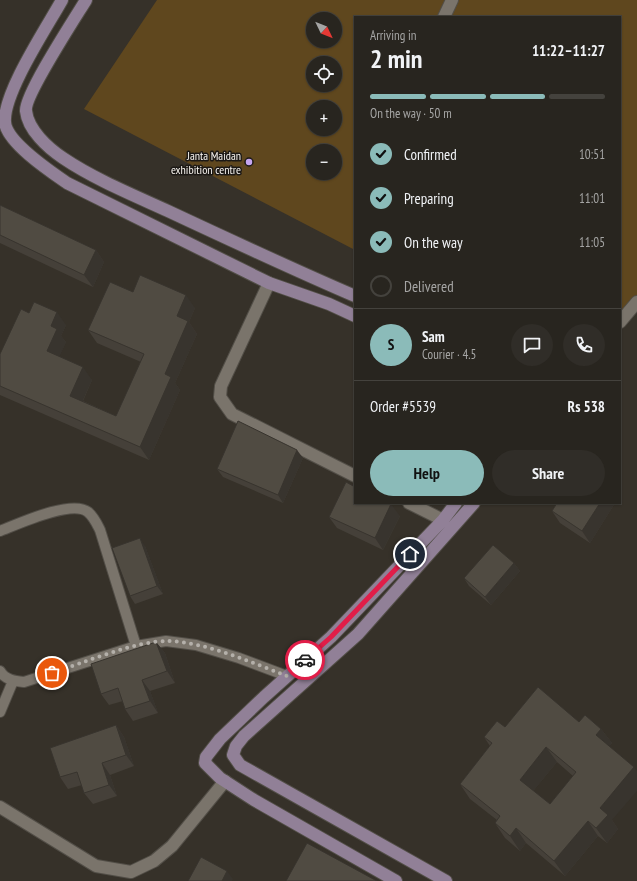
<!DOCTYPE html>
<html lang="en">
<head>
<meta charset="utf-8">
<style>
	:root { --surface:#28251f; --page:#302d28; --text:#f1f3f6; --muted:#a5a5a4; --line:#44423d; --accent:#8bbbb9 }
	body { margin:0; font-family:"PT Sans Narrow",sans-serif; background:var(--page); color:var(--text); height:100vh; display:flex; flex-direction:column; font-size:15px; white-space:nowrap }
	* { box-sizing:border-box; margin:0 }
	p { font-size:13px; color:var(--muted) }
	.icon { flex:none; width:22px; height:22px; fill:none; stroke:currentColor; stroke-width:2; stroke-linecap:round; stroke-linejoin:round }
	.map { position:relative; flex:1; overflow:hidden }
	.panel { position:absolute; left:354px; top:16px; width:267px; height:488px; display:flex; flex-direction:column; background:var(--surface); border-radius:0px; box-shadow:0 1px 3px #0004,0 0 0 1px var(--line) }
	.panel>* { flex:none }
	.needle { width:26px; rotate:133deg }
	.controls { position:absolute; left:306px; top:12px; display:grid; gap:8px }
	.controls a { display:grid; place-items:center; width:36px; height:36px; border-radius:50%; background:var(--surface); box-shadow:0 1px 3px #0004,0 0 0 1px var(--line); font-size:20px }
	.pin { position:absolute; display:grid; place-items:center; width:34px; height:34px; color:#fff; margin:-17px; border:2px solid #fff; border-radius:50%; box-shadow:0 1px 4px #0007 }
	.courier { position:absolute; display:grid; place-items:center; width:40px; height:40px; margin:-20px; border:3px solid #e11d48; border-radius:50%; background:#fff; color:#222; box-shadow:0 1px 5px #0007 }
	.overview em { font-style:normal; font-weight:700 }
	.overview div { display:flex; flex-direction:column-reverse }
	.overview { display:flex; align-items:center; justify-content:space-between; height:68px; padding:0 16px }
	h1 { font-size:26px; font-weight:700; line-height:30px }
	.bar { display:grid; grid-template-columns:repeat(4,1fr); gap:6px 4px; align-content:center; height:48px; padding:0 16px }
	.bar i { height:5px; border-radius:3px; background:var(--line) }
	.bar .active { background:var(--accent) }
	.bar p { grid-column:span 4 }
	.line { display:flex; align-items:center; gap:10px; padding:0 16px; border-top:1px solid var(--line) }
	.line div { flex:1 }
	.round { display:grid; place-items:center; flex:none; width:42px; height:42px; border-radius:21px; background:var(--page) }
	ol { padding:0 16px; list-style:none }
	li { display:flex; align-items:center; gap:12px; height:44px }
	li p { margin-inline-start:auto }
	li .icon { padding:4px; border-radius:50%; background:var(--accent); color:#111; stroke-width:4 }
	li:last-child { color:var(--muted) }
	li i { width:22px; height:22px; border:2px solid var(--line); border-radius:50% }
	.button { display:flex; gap:8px; margin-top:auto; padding:8px 16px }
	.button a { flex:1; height:46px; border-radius:24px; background:var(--accent); color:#111; font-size:16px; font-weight:700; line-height:46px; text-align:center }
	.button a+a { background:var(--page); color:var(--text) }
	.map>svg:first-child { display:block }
	.green { fill:#5f471e; fill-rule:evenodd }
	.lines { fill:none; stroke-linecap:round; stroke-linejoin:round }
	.lane-casing { stroke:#524e47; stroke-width:12 }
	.street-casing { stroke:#524e47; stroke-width:14 }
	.secondary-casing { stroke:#524e47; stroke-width:14 }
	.lane { stroke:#7a746b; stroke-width:10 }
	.street { stroke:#7a746b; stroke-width:12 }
	.secondary { stroke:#918097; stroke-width:12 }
	.wall { fill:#454039; fill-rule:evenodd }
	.shaded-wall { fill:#38342e }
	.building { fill:#504b42; stroke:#38342e; fill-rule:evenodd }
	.done { stroke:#b4b0aa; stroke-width:4; stroke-dasharray:0 7.2 }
	.route { stroke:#e11d48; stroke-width:5 }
	.poi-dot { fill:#c6a6f0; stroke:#1c1916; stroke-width:1.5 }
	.labels { text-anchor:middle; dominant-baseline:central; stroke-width:3; stroke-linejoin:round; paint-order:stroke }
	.poi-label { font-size:12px; fill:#f8f4ef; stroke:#1c1916; text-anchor:end }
</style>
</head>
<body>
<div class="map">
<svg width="637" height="881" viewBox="0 0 637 881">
	<rect width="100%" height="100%" fill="#363129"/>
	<!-- green -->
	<path class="green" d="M 157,0 L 637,0 L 637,295 L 620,316 L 620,17 L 355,17 L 355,250 L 84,109 ZM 313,19 L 335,19 L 335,41 L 313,41 ZM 313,63 L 335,63 L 335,85 L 313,85 ZM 313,107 L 335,107 L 335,129 L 313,129 ZM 313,151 L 335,151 L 335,173 L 313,173 Z"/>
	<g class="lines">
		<defs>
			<path id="lane" d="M 0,531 C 18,524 72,499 88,512 C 94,517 97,524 100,530 L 136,646
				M 0,671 C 5,680 15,681 24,682 L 136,646 L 166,641 L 196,645 L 239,658 L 287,676
				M 0,712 L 13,681"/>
			<path id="street" d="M 444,17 L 452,0
				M 269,283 L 221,386 L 220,397 L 232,414 L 355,476
				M 620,322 L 637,302
				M 409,503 L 443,520
				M 0,807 L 96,866 L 131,872 L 154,861 L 172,846 L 225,781"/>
			<path id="secondary" d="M 62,0 C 47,27 3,93 5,122 C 6,142 51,172 67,183 L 269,283 L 329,304 L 355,316
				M 86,0 C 75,18 24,96 26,111 C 28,130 48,148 63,158 C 94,179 133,195 168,211 C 230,240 292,269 355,296
				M 396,881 L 254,800 L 220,778 L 205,763 L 206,757 L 220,739 L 264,697 L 331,637 L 443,520 L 456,503
				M 446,881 L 240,765 L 233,755 L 236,746 L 244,736 L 358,634 L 474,503"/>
		</defs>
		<!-- lane casing -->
		<use href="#lane" class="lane-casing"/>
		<!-- street casing -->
		<use href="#street" class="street-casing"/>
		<!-- secondary casing -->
		<use href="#secondary" class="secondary-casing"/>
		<!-- lane -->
		<use href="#lane" class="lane"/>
		<!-- street -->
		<use href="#street" class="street"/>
		<!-- secondary -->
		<use href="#secondary" class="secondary"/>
	</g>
	<!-- wall -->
	<path class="wall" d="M 0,205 L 96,250 L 104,262 L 93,287 L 0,243 Z
		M 133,292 L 195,308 L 189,322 L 197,334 L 175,383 L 180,390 L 149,460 L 0,395 L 0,354 L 66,325 L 61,336 L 66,342 L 59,356 L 92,380 L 83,401 L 116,416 L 141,362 L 97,343 L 88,330 Z
		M 303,458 L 283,503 L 223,477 L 217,469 Z
		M 557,503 L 615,503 L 590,543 L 560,523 L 552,511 Z
		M 400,516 L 383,550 L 337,528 L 329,517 Z
		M 145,546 L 163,594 L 135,604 L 130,596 Z
		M 514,563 L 520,571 L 491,605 L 469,586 L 464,578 Z
		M 156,642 L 165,653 L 175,683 L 150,691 L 158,713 L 133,721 L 125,709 L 123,701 L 109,705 L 101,694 Z
		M 579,722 L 601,729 L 612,743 L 609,746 L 612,820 L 618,829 L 607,843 L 598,836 L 565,876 L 526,843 L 520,851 L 505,838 L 495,823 L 497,820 L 470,799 L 460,784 L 490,746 L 484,737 L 505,727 ZM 557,762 L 573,776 L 550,804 L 533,791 Z
		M 116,725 L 124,737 L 134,766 L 110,775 L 117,796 L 93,804 L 84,793 L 82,785 L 68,789 L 60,777 Z"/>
	<!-- shaded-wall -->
	<path class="shaded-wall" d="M 96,250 L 104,262 L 93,287 L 84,275 Z
		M 186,295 L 195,308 L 189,322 L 197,334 L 175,383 L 180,390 L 149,460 L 140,447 L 165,374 L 177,316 Z
		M 57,312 L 66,325 L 61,336 L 66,342 L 56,364 L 47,351 L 51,326 Z
		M 83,367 L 92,380 L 79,409 L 70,396 Z
		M 297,450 L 303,458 L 283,503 L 278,495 Z
		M 600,503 L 615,503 L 590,543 L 582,531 Z
		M 391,504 L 400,516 L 383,550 L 375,538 Z
		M 140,538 L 145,546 L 163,594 L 157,586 Z
		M 514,563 L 520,571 L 491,605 L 485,597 Z
		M 156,642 L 165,653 L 175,683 L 167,671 Z
		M 142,680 L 150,691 L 158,713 L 150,701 Z
		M 116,725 L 124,737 L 134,766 L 126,755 Z
		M 601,729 L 612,743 L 606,750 L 596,735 Z
		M 546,747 L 557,762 L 530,795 L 520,780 Z
		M 102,763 L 110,775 L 117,796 L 109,785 Z
		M 634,767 L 637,771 L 637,791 L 612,820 L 618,829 L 607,843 L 596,828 L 600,808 Z
		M 588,821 L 598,836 L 565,876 L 554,861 Z
		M 516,828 L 526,843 L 520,851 L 510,836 Z
		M 227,871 L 233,879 L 232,881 L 222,881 Z"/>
	<!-- building -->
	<path class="building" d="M 0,205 L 96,250 L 84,275 L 0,235 Z
		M 140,275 L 186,295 L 177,316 L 188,321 L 165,374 L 171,377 L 140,447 L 0,386 L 0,354 L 21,309 L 29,313 L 34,302 L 57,312 L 51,326 L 57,329 L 47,351 L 83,367 L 70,396 L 116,416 L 144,354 L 88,330 L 110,282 L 133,292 Z
		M 238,421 L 297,450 L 278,495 L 217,469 Z
		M 346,482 L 355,487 L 355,503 L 389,503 L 391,504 L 375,538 L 329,517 Z
		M 557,503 L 600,503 L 582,531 L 552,511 Z
		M 140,538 L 157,586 L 130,596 L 112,548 Z
		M 493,545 L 514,563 L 485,597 L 464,578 Z
		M 156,642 L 167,671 L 142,680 L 150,701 L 125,709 L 118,688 L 101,694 L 91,664 Z
		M 538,687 L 579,722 L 585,715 L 601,729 L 596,735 L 634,767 L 600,808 L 608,815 L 596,828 L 588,821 L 554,861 L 516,828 L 510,836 L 495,823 L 500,816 L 460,784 L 492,743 L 484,737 L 497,721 L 505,727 ZM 546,747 L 576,772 L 550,804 L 520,780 Z
		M 116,725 L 126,755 L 102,763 L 109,785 L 84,793 L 77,772 L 60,777 L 50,748 Z
		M 307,843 L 377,881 L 286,881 Z
		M 201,857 L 227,871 L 222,881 L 188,881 Z"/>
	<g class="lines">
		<!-- done -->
		<path class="done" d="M 52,673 C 83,663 135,641 167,641 C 206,642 250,662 287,676 L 305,660"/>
		<!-- route -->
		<path class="route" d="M 305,660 L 331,637 L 410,554"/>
	</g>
	<!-- markers -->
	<circle class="poi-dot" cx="249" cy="162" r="4"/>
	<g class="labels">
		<!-- poi labels -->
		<g class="poi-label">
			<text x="241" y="155">Janta Maidan<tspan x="241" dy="14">exhibition centre</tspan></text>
		</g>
	</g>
</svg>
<div class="controls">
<a><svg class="needle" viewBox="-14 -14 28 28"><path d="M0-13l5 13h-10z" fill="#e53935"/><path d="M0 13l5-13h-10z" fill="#a5a5a4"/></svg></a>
<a><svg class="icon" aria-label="locate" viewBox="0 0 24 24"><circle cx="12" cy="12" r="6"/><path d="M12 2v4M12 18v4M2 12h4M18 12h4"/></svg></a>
<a>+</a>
<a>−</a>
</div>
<div class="pin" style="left:52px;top:673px;background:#ea580c"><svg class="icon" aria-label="bag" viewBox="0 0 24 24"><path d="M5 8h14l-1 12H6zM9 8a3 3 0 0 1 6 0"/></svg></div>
<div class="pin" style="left:410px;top:554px;background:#1f2937"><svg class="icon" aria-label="home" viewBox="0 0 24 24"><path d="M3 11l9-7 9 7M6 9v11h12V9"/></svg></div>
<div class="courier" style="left:305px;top:660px"><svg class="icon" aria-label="car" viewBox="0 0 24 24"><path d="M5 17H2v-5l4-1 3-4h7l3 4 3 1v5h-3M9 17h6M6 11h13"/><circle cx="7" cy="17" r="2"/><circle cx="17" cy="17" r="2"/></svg></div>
<section class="panel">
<div class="overview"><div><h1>2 min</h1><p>Arriving in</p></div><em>11:22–11:27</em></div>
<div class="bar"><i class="active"></i><i class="active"></i><i class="active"></i><i></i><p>On the way · 50 m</p></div>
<ol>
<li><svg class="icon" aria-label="check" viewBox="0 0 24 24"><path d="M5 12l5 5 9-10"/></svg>Confirmed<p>10:51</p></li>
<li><svg class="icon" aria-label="check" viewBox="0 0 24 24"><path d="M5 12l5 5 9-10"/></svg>Preparing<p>11:01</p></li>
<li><svg class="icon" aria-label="check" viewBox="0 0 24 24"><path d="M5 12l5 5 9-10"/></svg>On the way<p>11:05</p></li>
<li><i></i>Delivered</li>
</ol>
<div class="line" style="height:72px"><b class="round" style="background:var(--accent);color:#111">S</b><div><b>Sam</b><p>Courier · 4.5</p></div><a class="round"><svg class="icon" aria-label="chat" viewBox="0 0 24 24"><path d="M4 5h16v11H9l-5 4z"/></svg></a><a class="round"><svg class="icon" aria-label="phone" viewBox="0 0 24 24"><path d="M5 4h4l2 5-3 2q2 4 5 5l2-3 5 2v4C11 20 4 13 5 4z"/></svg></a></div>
<div class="line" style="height:52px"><div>Order #5539</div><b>Rs 538</b></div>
<div class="button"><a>Help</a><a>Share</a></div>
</section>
</div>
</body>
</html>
